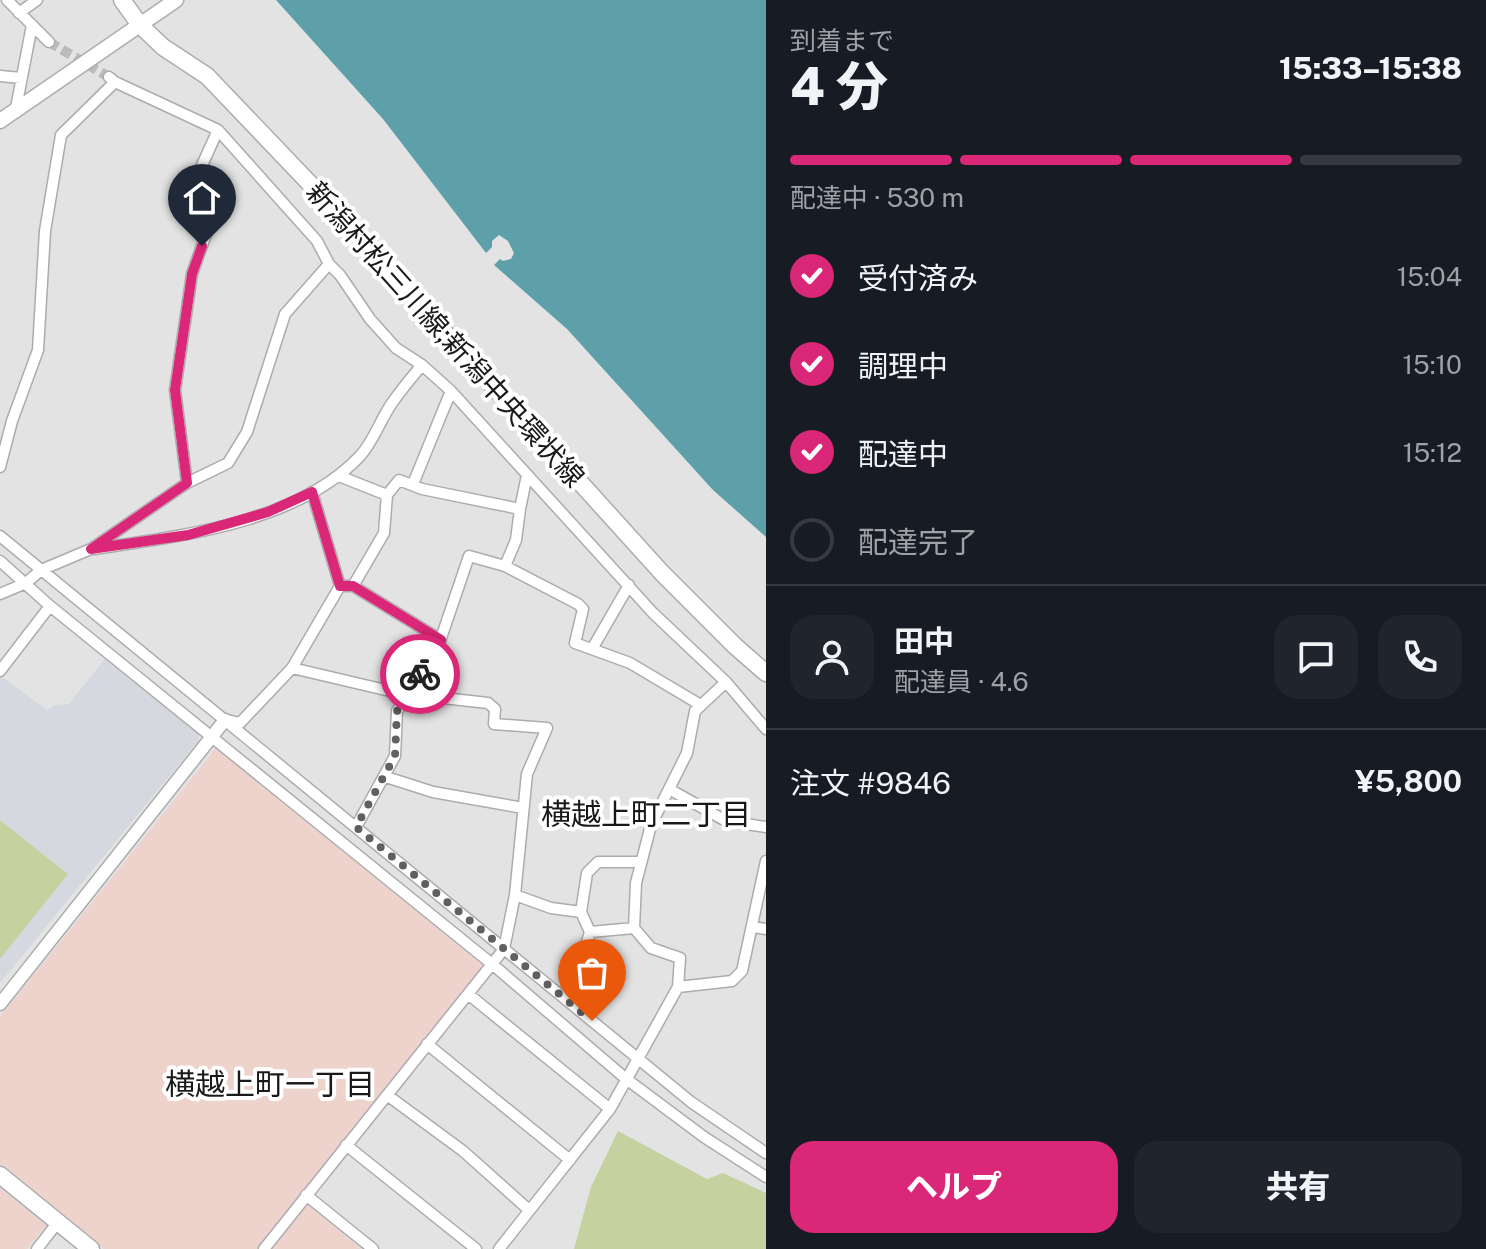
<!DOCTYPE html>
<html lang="ja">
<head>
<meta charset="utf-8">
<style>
	:root { --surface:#171b24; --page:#20242c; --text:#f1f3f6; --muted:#9ea1a6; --line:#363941; --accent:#db2777 }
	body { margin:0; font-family:"Public Sans","Noto Sans JP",sans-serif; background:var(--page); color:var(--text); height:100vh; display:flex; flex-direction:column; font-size:30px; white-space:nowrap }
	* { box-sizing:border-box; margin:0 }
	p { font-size:26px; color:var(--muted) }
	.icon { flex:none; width:44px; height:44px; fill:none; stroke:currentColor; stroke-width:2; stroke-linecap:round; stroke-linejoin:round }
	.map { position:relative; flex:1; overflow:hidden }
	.sheet { display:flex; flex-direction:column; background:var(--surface); width:720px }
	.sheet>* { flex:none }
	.pin { position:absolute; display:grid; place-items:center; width:68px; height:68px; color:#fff; margin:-82px -34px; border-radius:50% 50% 50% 0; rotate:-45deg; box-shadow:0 0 8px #0007 }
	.pin .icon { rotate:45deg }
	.courier { position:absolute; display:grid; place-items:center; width:80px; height:80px; margin:-40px; border:6px solid #db2777; border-radius:50%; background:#fff; color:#222; box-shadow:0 2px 10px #0007 }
	.summary em { font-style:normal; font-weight:800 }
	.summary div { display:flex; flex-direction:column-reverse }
	.summary { display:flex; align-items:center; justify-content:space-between; height:136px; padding:0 24px }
	h1 { font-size:52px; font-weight:800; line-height:60px }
	.bar { display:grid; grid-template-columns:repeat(4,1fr); gap:12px 8px; align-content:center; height:96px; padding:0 24px }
	.bar i { height:10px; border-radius:6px; background:var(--line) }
	.bar .current { background:var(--accent) }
	.bar p { grid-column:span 4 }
	.line { display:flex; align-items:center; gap:20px; padding:0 24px; border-top:2px solid var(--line) }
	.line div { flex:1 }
	.round { display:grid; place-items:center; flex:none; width:84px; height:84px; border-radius:24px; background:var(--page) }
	ol { padding:0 24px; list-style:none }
	li { display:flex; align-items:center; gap:24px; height:88px }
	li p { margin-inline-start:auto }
	li .icon { padding:8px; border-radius:50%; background:var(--accent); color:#fff; stroke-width:4 }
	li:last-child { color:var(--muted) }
	li i { width:44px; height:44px; border:4px solid var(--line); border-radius:50% }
	.button { display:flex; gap:16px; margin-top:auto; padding:16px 24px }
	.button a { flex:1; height:92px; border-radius:24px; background:var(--accent); color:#fff; font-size:32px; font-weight:800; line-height:92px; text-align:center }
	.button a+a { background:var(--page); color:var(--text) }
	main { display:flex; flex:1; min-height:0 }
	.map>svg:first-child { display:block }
	.built { fill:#d6d8e0 }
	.industrial { fill:#edd3cc }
	.green { fill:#c6d1a0 }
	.water { fill:#5ea0a9 }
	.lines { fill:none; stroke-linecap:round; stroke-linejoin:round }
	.minor-tunnel { stroke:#bbb; stroke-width:10; stroke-dasharray:10 5; stroke-linecap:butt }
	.minor-casing { stroke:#acacad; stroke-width:13 }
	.tertiary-casing { stroke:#acacad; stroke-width:15 }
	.secondary-casing { stroke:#acacad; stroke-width:17 }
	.primary-casing { stroke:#acacad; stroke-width:19 }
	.minor { stroke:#fff; stroke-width:10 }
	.tertiary { stroke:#fff; stroke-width:12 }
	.secondary { stroke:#fff; stroke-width:14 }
	.primary { stroke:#fff; stroke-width:16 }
	.done { stroke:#606060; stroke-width:8; stroke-dasharray:0 14.4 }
	.route { stroke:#db2777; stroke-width:10 }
	.labels { text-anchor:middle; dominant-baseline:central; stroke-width:8; stroke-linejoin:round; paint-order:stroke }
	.street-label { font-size:28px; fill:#191919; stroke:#fff }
	.neighbourhood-label { font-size:30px; fill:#191919; stroke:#fff }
</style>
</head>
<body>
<main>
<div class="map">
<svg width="766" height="1249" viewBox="0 0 766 1249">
	<rect width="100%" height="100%" fill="#e3e3e4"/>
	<!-- built -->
	<path class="built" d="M 108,655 L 199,729 L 198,741 L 0,983 L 0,678 L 1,676 L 47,710 L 56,705 L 69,704 Z"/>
	<!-- industrial -->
	<path class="industrial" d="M 216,748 L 485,967 L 299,1197 L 361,1249 L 104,1249 L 0,1164 L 0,1017 Z
		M 0,1188 L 46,1225 L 27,1249 L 0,1249 Z"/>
	<!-- green -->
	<path class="green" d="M 0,820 L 68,874 L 0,959 Z
		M 618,1131 L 707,1179 L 723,1173 L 766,1193 L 766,1249 L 574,1249 L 591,1187 Z"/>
	<!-- water -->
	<path class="water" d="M 276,0 L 766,0 L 766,537 L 713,490 L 567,329 L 494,265 L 500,259 L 503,261 L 511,259 L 514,253 L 508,241 L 499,235 L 492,241 L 492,247 L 486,253 L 383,119 Z"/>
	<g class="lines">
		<!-- minor-tunnel -->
		<path class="minor-tunnel" d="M 49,42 L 109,77"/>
		<defs>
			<path id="minor" d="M 7,0 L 49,42
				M 19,13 L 37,0
				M 0,76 L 21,78
				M 109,77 L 115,82 L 218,130 L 317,241 L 329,264 L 340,275 L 370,319 L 396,348 L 422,365 L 451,391 L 653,613 L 726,682 L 766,729
				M 16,108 L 32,25
				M 0,467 L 12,421 L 38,350 L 45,231 L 61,135 L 115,82
				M 339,476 L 387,495
				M 187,483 L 228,463 L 247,432 L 285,314 L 329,264
				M 413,484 L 451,391
				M 312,492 L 340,586
				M 0,536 L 691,1102 L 766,1153
				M 94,549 C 181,536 297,523 360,456 C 374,441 380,420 392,403 C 401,390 412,377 422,365
				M 0,561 L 50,606 L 492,964 L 625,1078 L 704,1137 L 766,1177
				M 505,566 L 578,604 L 583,609 L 575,643 L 630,663 L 699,704
				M 353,586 L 441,640
				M 0,594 L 26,583 L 41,570 L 91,549 L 187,483 L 175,390 L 192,274 L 222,189 L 199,190 L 193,185 L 218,130
				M 592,649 L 629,585
				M 292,668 L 407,695
				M 0,671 L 50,606
				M 227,720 L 240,723 L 292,668 L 340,586 L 353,586 L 384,533 L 387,495 L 399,480 L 422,489 L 520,509 L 527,475
				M 386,777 L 433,792 L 523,808
				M 669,789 L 726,821 L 766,827
				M 356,827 L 395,756 L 397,711 L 437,650 L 469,556 L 505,566 L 516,540 L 520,509
				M 515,895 L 551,908 L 581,912 L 590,932 L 569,1002
				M 581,912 L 587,873 L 598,862 L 641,862
				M 753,927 L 766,929
				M 590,932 L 634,928
				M 678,987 L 732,981 L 742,971 L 766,861
				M 468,994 L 610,1109
				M 427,1044 L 570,1160
				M 387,1095 L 463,1151 L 529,1210
				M 346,1145 L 476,1249
				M 306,1195 L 373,1249
				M 37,1249 L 58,1222
				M 264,1249 L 504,949 L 515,895 L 527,774 L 547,728 L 494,724 L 495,709 L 488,703 L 443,698 L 413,684
				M 499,1249 L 610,1109 L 678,987 L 680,958 L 651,948 L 634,928 L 636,883 L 651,825 L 687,753 L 695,711 L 726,682"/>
			<path id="tertiary" d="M 0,1004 L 225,720"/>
			<path id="secondary" d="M 0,121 L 176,0"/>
			<path id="primary" d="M 122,0 L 140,25 L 163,47 L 207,76 L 314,188 L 662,573 L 735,646 L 766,673
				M 0,1175 L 91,1249"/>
		</defs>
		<!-- minor casing -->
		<use href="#minor" class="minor-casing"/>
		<!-- tertiary casing -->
		<use href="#tertiary" class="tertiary-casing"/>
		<!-- secondary casing -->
		<use href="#secondary" class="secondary-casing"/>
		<!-- primary casing -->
		<use href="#primary" class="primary-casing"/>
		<!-- minor -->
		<use href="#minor" class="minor"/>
		<!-- tertiary -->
		<use href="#tertiary" class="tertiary"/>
		<!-- secondary -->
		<use href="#secondary" class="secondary"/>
		<!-- primary -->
		<use href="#primary" class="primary"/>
	</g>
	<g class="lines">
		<!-- done -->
		<path class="done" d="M 420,674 L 397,711 L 395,756 L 356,827 L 592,1021"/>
		<!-- route -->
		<path class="route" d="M 202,246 L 192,274 L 175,390 L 187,483 L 91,549 L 188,535 L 268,512 L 312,492 L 340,586 L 353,586 L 441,640 L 420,674"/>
	</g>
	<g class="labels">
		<!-- street labels -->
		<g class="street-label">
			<text transform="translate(446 334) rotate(48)">新潟村松三川線;新潟中央環状線</text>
		</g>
		<!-- neighbourhood labels -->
		<g class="neighbourhood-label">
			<text x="646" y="814">横越上町二丁目</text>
			<text x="270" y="1084">横越上町一丁目</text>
		</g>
	</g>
</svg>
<div class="pin" style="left:592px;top:1021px;background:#ea580c"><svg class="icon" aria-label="bag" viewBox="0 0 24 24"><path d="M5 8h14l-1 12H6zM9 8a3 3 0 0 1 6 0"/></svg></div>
<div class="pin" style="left:202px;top:246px;background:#1f2937"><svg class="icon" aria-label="home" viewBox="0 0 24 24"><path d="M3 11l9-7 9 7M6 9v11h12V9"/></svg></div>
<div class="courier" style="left:420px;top:674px"><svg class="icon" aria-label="bike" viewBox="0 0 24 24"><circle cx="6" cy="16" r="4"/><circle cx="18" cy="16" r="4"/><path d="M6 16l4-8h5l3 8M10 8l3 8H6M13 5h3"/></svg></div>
</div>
<section class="sheet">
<div class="summary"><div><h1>4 分</h1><p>到着まで</p></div><em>15:33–15:38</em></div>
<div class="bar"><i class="current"></i><i class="current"></i><i class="current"></i><i></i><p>配達中 · 530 m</p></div>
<ol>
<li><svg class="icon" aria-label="check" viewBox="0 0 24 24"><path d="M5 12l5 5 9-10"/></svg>受付済み<p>15:04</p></li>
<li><svg class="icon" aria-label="check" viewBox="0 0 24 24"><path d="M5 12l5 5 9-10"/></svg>調理中<p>15:10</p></li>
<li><svg class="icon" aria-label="check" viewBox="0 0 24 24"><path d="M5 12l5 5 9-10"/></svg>配達中<p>15:12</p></li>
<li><i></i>配達完了</li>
</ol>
<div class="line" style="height:144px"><a class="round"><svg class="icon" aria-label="person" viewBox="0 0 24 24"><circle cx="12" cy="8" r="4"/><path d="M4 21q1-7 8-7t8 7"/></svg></a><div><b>田中</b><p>配達員 · 4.6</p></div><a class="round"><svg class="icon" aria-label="chat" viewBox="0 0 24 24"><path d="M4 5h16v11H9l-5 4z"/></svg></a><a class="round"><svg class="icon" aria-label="phone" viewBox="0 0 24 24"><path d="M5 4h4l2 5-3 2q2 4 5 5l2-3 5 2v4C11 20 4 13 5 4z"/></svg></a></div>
<div class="line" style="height:104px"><div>注文 #9846</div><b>¥5,800</b></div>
<div class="button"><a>ヘルプ</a><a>共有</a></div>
</section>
</main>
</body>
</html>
